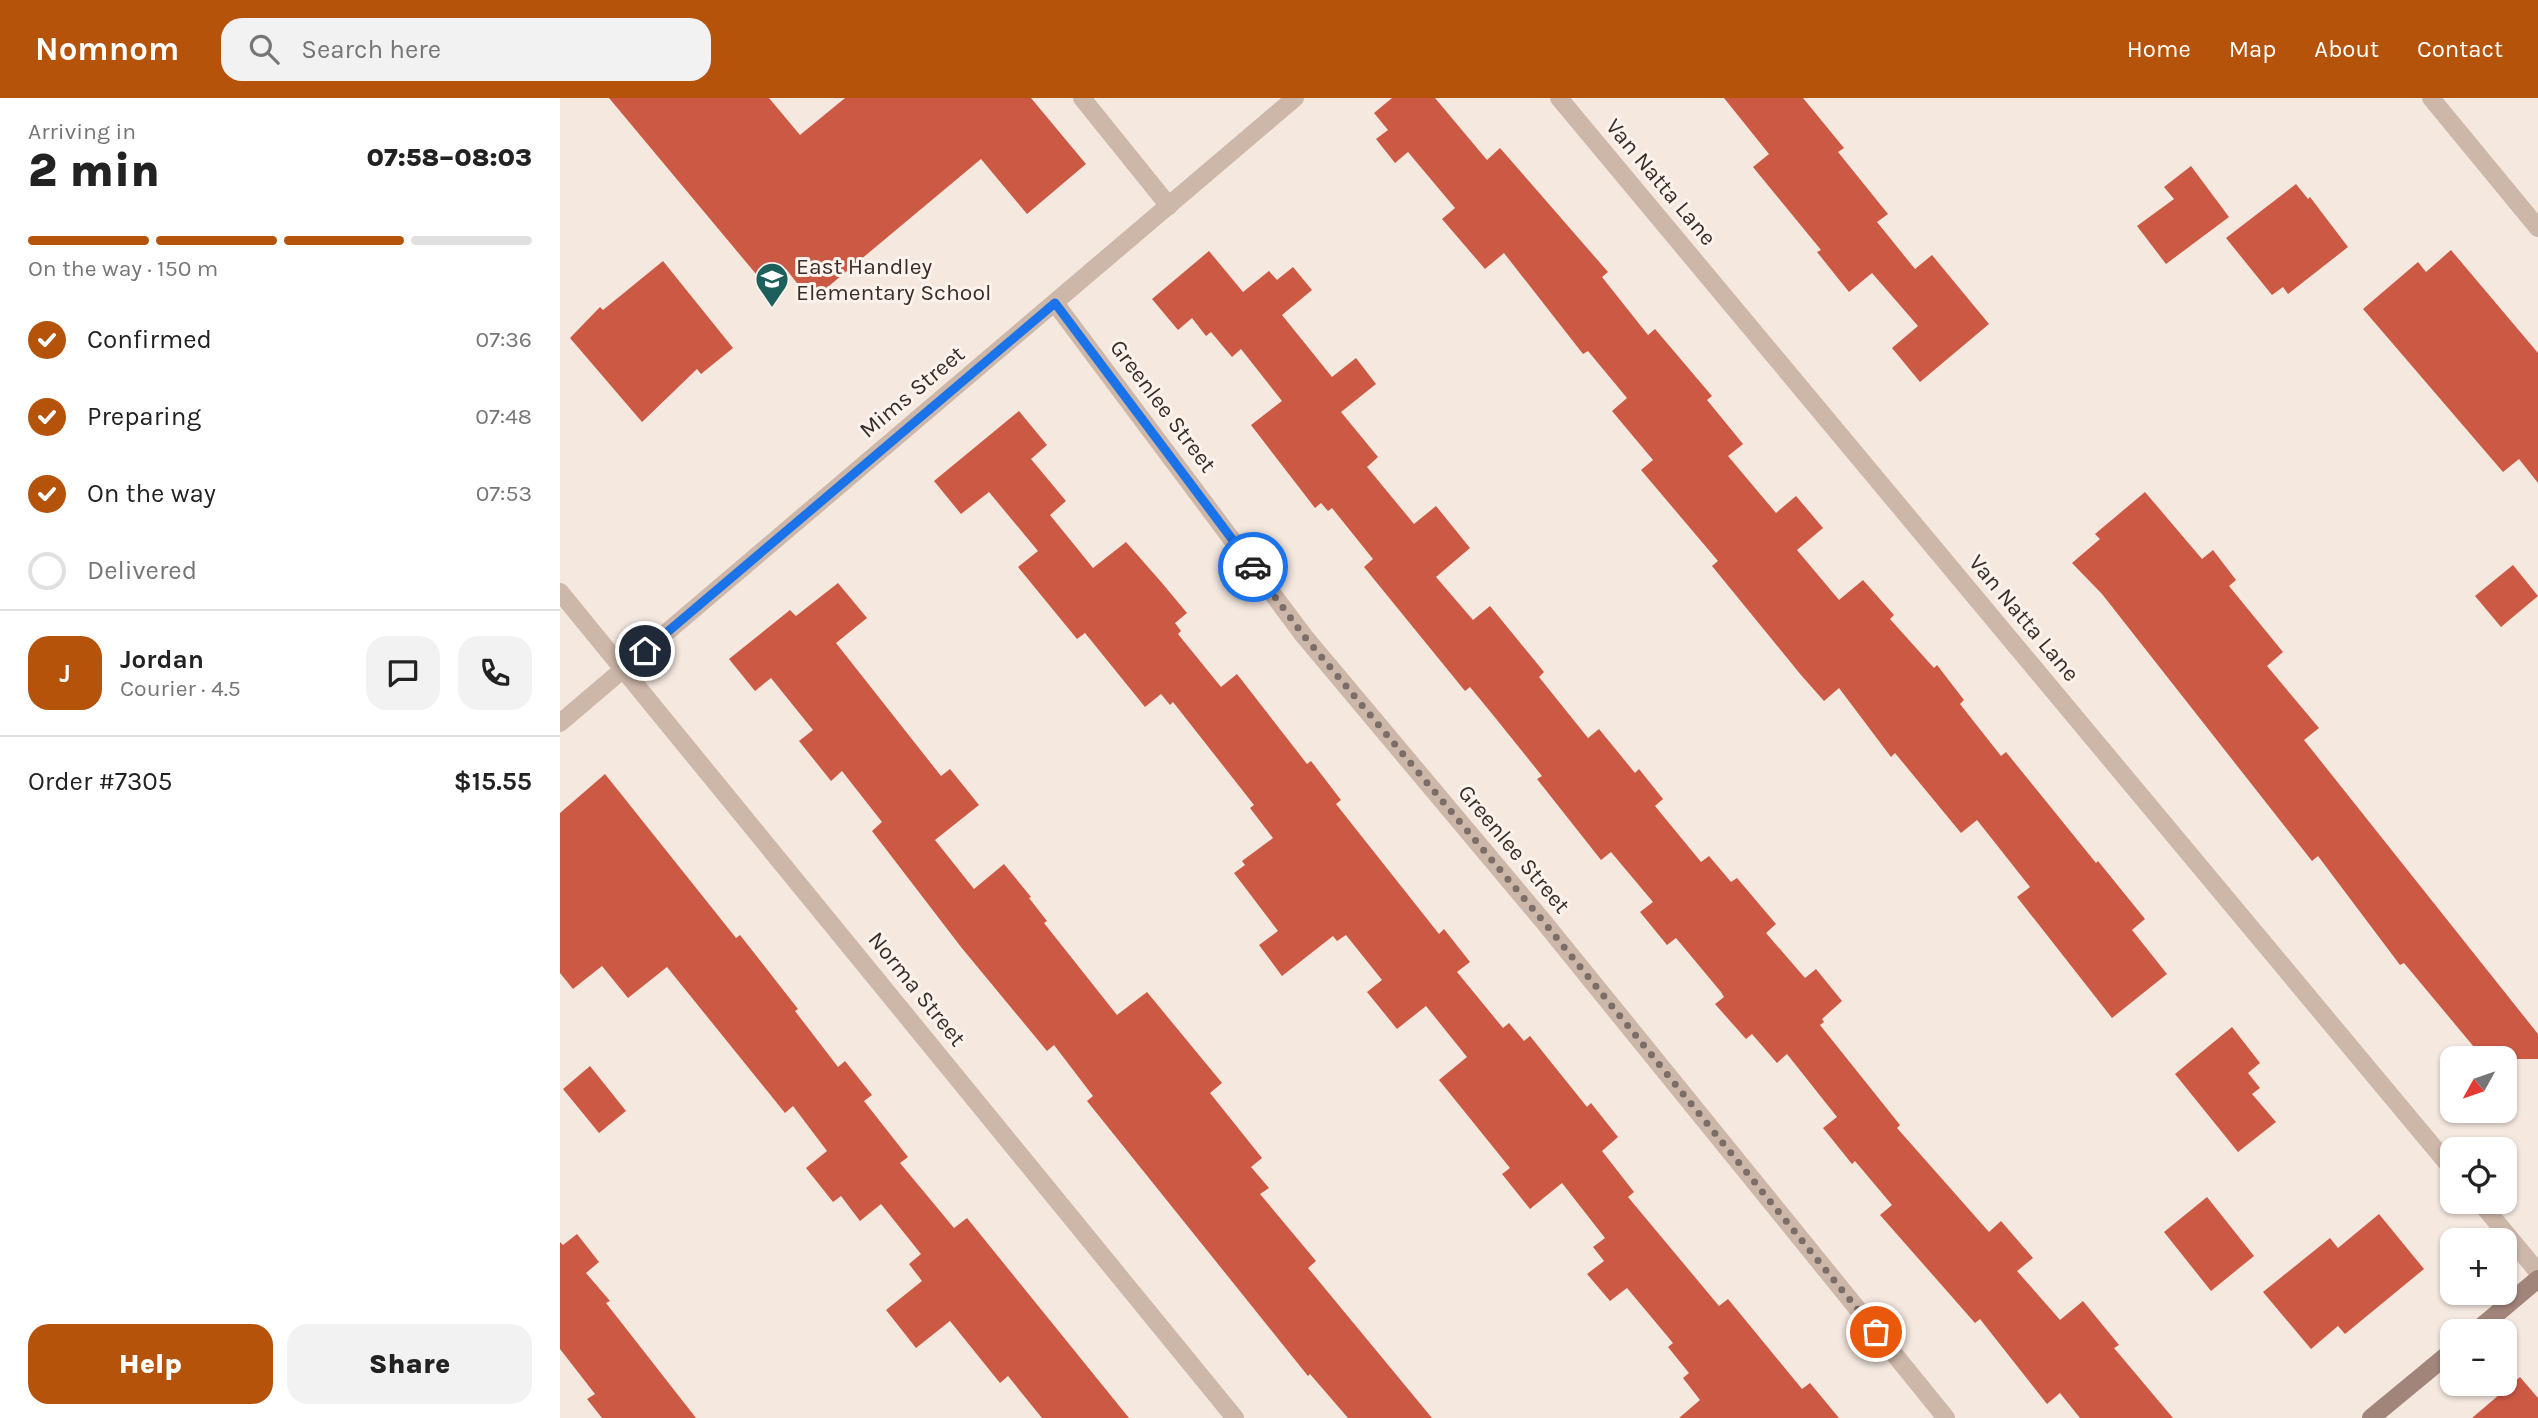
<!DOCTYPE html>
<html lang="en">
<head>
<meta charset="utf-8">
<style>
	:root { --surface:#fff; --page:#f2f2f2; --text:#222; --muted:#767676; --line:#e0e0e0; --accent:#b45309 }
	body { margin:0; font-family:Karla,sans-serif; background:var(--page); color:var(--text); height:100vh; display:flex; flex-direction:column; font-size:26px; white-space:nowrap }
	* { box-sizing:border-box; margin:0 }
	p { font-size:23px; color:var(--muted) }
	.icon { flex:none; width:38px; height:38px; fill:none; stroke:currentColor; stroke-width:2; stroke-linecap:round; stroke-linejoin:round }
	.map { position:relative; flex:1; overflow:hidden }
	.panel { display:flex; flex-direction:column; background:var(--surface); width:560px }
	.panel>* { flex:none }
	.needle { width:46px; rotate:230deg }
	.fabs { position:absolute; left:1880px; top:948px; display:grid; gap:14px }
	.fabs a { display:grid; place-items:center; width:77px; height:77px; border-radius:14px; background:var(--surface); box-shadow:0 2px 5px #0004; font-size:35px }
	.pin { position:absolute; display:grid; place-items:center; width:60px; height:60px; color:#fff; margin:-30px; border:4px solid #fff; border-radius:50%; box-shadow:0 2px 7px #0007 }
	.courier { position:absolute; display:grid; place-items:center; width:70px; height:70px; margin:-35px; border:5px solid #1a73e8; border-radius:50%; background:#fff; color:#222; box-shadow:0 2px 9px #0007 }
	.overview em { font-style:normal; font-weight:800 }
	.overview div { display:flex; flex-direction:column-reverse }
	.overview { display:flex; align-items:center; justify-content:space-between; height:119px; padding:0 28px }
	h1 { font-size:46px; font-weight:800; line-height:52px }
	.bar { display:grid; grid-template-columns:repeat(4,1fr); gap:10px 7px; align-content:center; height:84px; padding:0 28px }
	.bar i { height:9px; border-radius:5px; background:var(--line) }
	.bar .on { background:var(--accent) }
	.bar p { grid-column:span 4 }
	.line { display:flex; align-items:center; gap:18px; padding:0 28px; border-top:2px solid var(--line) }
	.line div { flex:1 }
	.round { display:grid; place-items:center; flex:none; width:74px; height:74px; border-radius:21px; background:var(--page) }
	ol { padding:0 28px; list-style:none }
	li { display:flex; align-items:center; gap:21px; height:77px }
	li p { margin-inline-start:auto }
	li .icon { padding:7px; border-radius:50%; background:var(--accent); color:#fff; stroke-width:4 }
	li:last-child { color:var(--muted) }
	li i { width:38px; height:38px; border:4px solid var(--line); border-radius:50% }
	.button { display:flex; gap:14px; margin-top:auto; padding:14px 28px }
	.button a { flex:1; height:80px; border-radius:21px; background:var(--accent); color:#fff; font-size:28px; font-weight:800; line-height:80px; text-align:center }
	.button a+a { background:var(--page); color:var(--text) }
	header { display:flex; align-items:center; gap:42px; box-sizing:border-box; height:98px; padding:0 35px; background:var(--accent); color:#fff }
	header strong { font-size:33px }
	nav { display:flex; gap:38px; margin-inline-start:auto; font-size:24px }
	.search { width:490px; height:63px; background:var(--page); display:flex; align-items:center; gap:18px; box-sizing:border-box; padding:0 24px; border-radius:21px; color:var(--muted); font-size:26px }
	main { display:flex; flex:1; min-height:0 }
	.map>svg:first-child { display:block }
	.building { fill:#cc5944 }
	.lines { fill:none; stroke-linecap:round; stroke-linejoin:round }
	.lane { stroke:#cdb7a9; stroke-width:18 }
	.street { stroke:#cdb7a9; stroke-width:18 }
	.secondary { stroke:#a2857a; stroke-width:18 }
	.done { stroke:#7b6e69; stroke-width:7; stroke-dasharray:0 12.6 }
	.route { stroke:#1a73e8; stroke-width:9 }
	.labels { text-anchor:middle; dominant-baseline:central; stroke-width:6; stroke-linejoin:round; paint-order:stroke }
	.street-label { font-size:23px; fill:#3a2d29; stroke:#fbf3ec }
	.poi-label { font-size:23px; fill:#3a2d29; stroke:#fbf3ec; text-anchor:start }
</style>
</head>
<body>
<header>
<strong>Nomnom</strong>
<div class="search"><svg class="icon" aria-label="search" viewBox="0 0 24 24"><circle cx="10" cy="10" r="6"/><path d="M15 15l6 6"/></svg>Search here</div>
<nav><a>Home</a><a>Map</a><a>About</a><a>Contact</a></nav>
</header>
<main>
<section class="panel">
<div class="overview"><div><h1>2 min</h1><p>Arriving in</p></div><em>07:58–08:03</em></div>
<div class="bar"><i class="on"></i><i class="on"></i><i class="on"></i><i></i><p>On the way · 150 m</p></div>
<ol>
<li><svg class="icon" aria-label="check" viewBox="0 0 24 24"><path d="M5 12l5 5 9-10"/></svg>Confirmed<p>07:36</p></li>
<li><svg class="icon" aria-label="check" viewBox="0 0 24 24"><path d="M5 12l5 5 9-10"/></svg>Preparing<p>07:48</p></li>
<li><svg class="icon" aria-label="check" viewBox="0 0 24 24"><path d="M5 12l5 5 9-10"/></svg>On the way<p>07:53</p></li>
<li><i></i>Delivered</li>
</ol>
<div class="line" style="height:126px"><b class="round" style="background:var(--accent);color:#fff">J</b><div><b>Jordan</b><p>Courier · 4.5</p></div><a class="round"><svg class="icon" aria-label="chat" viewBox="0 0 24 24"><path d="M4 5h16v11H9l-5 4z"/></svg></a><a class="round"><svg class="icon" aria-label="phone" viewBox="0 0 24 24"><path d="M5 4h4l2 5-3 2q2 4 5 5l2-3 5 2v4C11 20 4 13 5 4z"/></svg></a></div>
<div class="line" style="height:91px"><div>Order #7305</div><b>$15.55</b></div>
<div class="button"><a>Help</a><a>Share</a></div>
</section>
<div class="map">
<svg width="1978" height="1320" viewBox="0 0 1978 1320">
	<rect width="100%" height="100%" fill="#f4e8df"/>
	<!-- building -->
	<path class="building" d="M 49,0 L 209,0 L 240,37 L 285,0 L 471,0 L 526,66 L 467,116 L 421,61 L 251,203 L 226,171 L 206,188 Z
		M 832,0 L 875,0 L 927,62 L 940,50 L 1048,174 L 1042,179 L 1088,237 L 1095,231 L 1152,298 L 1147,302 L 1183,346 L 1168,358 L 1216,415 L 1236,398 L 1263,430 L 1237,452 L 1279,502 L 1303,482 L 1334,517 L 1330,521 L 1374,570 L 1377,567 L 1404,602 L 1400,606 L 1441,658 L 1446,654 L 1536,765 L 1538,763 L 1585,821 L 1572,832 L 1607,876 L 1552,920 L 1457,799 L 1470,789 L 1417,722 L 1401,735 L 1335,655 L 1331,659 L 1279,590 L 1264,603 L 1241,577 L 1152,468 L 1158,463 L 1081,372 L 1093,362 L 1052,313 L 1067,300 L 1028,253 L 1023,256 L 944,155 L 925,171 L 882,121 L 895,110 L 848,54 L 835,65 L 816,41 L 828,32 L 814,15 Z
		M 1164,0 L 1243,0 L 1284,50 L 1278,54 L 1328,116 L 1317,124 L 1355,171 L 1372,157 L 1429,226 L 1360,284 L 1332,250 L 1358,228 L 1312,175 L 1289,194 L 1257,154 L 1261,152 L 1193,69 L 1209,56 Z
		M 1631,68 L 1669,119 L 1606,166 L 1577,128 L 1614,101 L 1604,89 Z
		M 1736,86 L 1748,101 L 1750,99 L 1788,149 L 1728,196 L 1723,189 L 1712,197 L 1666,140 Z
		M 1891,152 L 1978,255 L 1978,385 L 1959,361 L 1943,374 L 1803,211 L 1858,164 L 1866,174 Z
		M 649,153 L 683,194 L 709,173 L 717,182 L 733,169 L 752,192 L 722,217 L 772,279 L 796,260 L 816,286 L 781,314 L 818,359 L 807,369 L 854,426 L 876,408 L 910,450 L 876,479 L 913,522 L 930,508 L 984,574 L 979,579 L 1028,640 L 1039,631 L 1075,675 L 1079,671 L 1103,701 L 1095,708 L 1141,764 L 1149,758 L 1171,784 L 1177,780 L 1216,826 L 1206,835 L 1245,880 L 1256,871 L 1282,903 L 1262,921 L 1264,924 L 1260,927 L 1340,1027 L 1337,1030 L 1429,1134 L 1441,1123 L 1473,1160 L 1457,1173 L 1500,1222 L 1523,1203 L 1559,1247 L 1554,1250 L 1613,1320 L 1520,1320 L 1500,1295 L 1487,1306 L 1420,1221 L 1415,1225 L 1320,1117 L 1332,1107 L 1295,1063 L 1292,1066 L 1263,1030 L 1277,1019 L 1227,956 L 1217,965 L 1192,936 L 1186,941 L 1155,906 L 1164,899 L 1161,894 L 1116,840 L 1107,847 L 1080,814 L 1093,804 L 1051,754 L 1041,762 L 977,681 L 982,678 L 933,617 L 910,589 L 905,593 L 804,469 L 813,461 L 772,410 L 768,413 L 761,405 L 755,410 L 691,327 L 722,303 L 681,251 L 672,259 L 651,234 L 646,238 L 632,220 L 618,232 L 592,201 Z
		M 103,163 L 173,250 L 141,276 L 137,271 L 82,324 L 10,240 L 40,209 L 43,212 Z
		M 459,313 L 487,347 L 471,361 L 506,403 L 490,417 L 533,470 L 566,444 L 602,485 L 627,515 L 615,525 L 621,533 L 618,536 L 661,589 L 677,576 L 747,666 L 751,663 L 781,702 L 776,706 L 879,836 L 884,831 L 910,864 L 897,874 L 943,930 L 949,925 L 964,943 L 970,938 L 1027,1009 L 1031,1005 L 1058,1039 L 1042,1053 L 1074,1094 L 1068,1099 L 1159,1208 L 1168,1201 L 1242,1291 L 1250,1285 L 1279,1320 L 1119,1320 L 1140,1302 L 1123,1280 L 1129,1275 L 1108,1249 L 1113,1245 L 1067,1190 L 1050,1203 L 1027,1176 L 1044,1163 L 1033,1149 L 1045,1140 L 1002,1085 L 970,1111 L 942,1076 L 950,1070 L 879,982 L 907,959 L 866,908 L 837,931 L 807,894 L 822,882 L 786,837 L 777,843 L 773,838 L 722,878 L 699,847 L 718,833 L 674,775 L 685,767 L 682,763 L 713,740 L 690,710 L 694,707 L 613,604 L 610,607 L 601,596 L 585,609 L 525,535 L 517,541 L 458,469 L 478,453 L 429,394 L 401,416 L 374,383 Z
		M 1585,394 L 1642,461 L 1653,452 L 1676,482 L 1669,488 L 1723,554 L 1707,568 L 1759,630 L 1744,642 L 1978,936 L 1978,961 L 1924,961 L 1844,865 L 1840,867 L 1758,758 L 1752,763 L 1542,496 L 1512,465 L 1540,441 L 1535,436 Z
		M 1953,467 L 1978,498 L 1941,529 L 1915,498 Z
		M 278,485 L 307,520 L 276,545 L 381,678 L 390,671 L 419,707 L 375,742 L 414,791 L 444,766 L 471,799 L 469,800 L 487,823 L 484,825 L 557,917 L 587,894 L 662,985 L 650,995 L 702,1060 L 691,1069 L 709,1090 L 700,1096 L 756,1163 L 748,1170 L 872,1320 L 788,1320 L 750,1276 L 748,1278 L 527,1003 L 533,998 L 494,947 L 487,953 L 401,849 L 312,733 L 322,724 L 282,673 L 271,683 L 239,643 L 253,632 L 211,580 L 195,593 L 169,561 L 230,512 L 236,518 Z
		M 45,676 L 176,840 L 180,837 L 238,911 L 235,913 L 278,969 L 285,963 L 312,997 L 304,1003 L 348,1059 L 340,1065 L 394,1130 L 407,1120 L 569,1320 L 482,1320 L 448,1278 L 440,1285 L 390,1223 L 356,1250 L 326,1212 L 362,1183 L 349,1166 L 361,1156 L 321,1106 L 300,1123 L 281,1098 L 273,1104 L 246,1070 L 267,1053 L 233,1008 L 225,1015 L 107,869 L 68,900 L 42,868 L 13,891 L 0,875 L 0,715 Z
		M 1672,929 L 1700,965 L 1688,975 L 1700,990 L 1692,996 L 1716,1024 L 1678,1054 L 1615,976 Z
		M 30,968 L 66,1013 L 39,1035 L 3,991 Z
		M 1647,1099 L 1694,1158 L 1651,1193 L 1604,1134 Z
		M 1819,1116 L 1864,1171 L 1785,1236 L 1778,1228 L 1751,1251 L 1703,1194 L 1770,1140 L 1778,1150 Z
		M 17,1136 L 39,1164 L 26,1175 L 50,1203 L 46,1205 L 136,1320 L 42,1320 L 27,1301 L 35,1296 L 0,1251 L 0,1144 L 3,1147 Z
		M 1960,1279 L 1978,1300 L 1978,1320 L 1912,1320 Z"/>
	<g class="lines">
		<!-- lane -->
		<path class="lane" d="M 522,0 L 609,108"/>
		<!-- street -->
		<path class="street" d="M 999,0 L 1892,1071
			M 1871,0 L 1978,130
			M 495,205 L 744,538 L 983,823 L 1386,1320
			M 0,494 L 675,1320
			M 0,625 L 735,0
			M 1920,1104 L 1978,1174"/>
		<!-- secondary -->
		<path class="secondary" d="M 1915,1234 L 1978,1181
			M 1811,1320 L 1892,1253"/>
	</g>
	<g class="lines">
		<!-- done -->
		<path class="done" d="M 693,469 L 744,538 L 983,823 L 1316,1234"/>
		<!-- route -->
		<path class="route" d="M 85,553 L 495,205 L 693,469"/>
	</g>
	<!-- icons -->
	<defs>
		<symbol id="school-pin" viewBox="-11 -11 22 30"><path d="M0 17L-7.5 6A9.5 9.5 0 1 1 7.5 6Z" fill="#1c5f5d" stroke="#fbf3ec"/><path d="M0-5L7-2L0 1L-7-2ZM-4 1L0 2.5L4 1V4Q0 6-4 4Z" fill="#fff"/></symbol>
	</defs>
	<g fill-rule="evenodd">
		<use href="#school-pin" x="193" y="162" width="38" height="52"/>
	</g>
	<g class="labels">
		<!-- street labels -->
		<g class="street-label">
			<text transform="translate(1101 84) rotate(50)">Van Natta Lane</text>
			<text transform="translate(352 294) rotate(-40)">Mims Street</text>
			<text transform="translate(603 308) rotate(53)">Greenlee Street</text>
			<text transform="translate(1464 520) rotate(50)">Van Natta Lane</text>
			<text transform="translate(954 751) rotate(50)">Greenlee Street</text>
			<text transform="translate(357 891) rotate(51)">Norma Street</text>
		</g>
		<!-- poi labels -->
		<g class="poi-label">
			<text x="236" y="168">East Handley<tspan x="236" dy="26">Elementary School</tspan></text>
		</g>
	</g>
</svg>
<div class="fabs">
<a><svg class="needle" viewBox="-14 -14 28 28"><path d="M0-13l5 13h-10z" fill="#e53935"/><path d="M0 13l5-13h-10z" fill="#767676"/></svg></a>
<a><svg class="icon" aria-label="locate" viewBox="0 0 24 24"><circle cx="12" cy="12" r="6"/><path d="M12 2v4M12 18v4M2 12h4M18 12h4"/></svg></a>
<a>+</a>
<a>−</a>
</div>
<div class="pin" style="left:1316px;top:1234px;background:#ea580c"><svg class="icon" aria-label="bag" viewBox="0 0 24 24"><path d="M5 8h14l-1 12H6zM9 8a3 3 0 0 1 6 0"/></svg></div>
<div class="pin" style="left:85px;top:553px;background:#1f2937"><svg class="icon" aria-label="home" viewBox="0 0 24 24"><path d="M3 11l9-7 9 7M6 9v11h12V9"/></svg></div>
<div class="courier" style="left:693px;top:469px"><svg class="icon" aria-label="car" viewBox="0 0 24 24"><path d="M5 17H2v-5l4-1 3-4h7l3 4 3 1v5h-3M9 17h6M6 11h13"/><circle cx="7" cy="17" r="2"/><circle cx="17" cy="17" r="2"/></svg></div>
</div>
</main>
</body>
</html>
